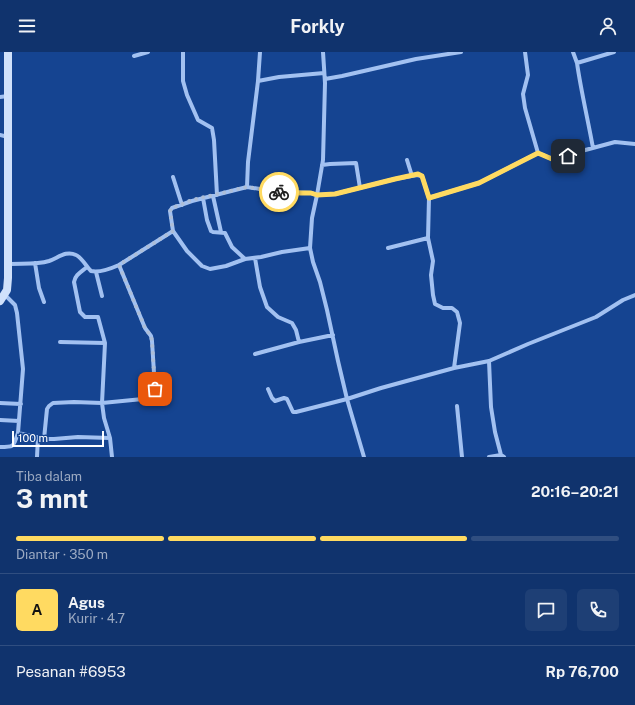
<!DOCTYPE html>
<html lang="id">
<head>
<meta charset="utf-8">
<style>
	:root { --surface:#10336d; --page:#1e3f75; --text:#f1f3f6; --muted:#9caac2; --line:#304e80; --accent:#ffda61 }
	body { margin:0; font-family:"Public Sans",sans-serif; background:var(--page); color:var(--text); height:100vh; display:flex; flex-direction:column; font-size:15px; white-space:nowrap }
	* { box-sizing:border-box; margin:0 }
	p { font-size:13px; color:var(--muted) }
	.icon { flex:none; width:22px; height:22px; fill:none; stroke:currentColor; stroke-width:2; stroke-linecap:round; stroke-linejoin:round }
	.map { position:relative; height:405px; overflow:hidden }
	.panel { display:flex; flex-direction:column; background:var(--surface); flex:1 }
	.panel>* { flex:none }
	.scale { position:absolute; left:12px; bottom:10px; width:92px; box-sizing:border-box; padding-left:4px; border:2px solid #fff; border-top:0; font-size:11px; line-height:14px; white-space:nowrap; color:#fff; -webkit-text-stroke:3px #154491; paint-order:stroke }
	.pin { position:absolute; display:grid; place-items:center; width:34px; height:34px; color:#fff; margin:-17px; border-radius:8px; box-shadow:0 2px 6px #0006 }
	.courier { position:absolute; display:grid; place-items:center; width:40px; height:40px; margin:-20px; border:3px solid #ffda61; border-radius:50%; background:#fff; color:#222; box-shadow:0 1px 5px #0007 }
	.head em { font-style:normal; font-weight:700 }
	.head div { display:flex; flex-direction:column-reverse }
	.head { display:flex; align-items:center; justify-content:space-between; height:68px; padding:0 16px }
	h1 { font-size:26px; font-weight:700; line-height:30px }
	.bar { display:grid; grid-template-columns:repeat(4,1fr); gap:6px 4px; align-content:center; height:48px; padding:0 16px }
	.bar i { height:5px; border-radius:3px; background:var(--line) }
	.bar .on { background:var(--accent) }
	.bar p { grid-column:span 4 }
	.line { display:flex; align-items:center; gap:10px; padding:0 16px; border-top:1px solid var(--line) }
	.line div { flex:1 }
	.round { display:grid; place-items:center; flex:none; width:42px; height:42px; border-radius:6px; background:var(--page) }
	header { display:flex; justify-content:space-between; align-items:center; height:52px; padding:0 16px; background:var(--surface); font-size:18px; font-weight:700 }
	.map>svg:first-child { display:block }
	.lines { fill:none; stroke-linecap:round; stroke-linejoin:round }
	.street { stroke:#a2c1f1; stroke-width:4 }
	.secondary { stroke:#d0e1fb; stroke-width:8 }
	.done { stroke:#adbed8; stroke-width:4; stroke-dasharray:0 7.2 }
	.route { stroke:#ffda61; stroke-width:5 }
</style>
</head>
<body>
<header><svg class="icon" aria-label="menu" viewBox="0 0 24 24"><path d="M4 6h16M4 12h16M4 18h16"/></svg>Forkly<svg class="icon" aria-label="person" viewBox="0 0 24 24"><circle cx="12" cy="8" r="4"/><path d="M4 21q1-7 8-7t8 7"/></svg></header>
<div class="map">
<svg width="635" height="405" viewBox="0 0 635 405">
	<rect width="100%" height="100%" fill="#154491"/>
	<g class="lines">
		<!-- street -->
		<path class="street" d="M 183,0 L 183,29 L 187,43 L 198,68 L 212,76 L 214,88 L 217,143
			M 260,0 L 258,29 L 279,25 L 324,21
			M 323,0 L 325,31 L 323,108 L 317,143 L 312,166 L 310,196 L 313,210 L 320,230 L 327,258 L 338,309 L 347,347 L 364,405
			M 525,0 L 528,23 L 523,42 L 525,56 L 538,101
			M 573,0 L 577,11
			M 134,4 L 148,0
			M 325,27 L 342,24 L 416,7 L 461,0
			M 0,45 L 8,44
			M 0,83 L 8,85
			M 593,96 C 588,68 581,39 577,11 L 614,0
			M 407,108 L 412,124
			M 322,113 L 330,112 L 356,111 L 360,136
			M 173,125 L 182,153
			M 247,135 L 248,110 L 258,29
			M 213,144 L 221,180
			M 203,146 L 207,168 L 211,179 L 213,180 L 225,181 L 232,195 L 245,207
			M 429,146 L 479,131 L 538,101 L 552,107 L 615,90 L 635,92
			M 173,179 L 187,199 L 202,214 L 210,217 L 226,214 L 245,207 L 261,205 L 282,200 L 310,196
			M 388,196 L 428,186
			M 255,206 L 260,235 L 267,255 L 278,265 L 292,271 L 296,278 L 299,290
			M 35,211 L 39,236 L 44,250
			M 8,212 C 21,211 36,213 49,209 C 58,206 66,198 76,203 C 81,205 87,215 91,219 C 100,221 110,217 119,213 L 173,179 L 170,159 L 172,156 L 192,149 L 247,135 L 279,140 L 311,141 L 317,143 L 335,142 L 395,127 L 417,123 L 422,124 L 429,146 L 428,186 L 433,209 L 431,223 L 433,243 L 435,252 L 443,256 L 452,256 L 457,260 L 460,271 L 454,316
			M 87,215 C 81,220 75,223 74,230 L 80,260 L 85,265 L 98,265 L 105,291 L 102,351 L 104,366 L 110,386 L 112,405
			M 96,220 L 102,244
			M 4,242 L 15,253 L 17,261 L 23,317 L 18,381 L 44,387 L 54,387 L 78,385 L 110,386
			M 60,290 L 105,291
			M 255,302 L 299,290 L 333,283
			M 489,309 L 491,355 L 495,380 L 501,403 L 504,405
			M 268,337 L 272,346 L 275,349 L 284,346 L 287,347 L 293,360 L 296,360 L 347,347 L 381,336 L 454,316 L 489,309 L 528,292 L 596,265 L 623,248 L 635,243
			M 0,351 L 21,352
			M 457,354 L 462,405
			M 0,368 L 19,369
			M 44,387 L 47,357 L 49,354 L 53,351 L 74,350 L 102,351 L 153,346 L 155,337 L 152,289 L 151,284 L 145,276 L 119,213
			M 0,395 C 15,395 13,395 18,381
			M 37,405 L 38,385
			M 489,405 L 501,403"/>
		<!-- secondary -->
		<path class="secondary" d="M 0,249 L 7,238 L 8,226 L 8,0"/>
	</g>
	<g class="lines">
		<!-- done -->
		<path class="done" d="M 155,337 L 152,289 L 151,284 L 145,276 L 119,213 L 173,179 L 170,159 L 172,156 L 192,148 L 247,135 L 279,140"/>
		<!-- route -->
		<path class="route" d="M 279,140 L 301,141 L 311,141 L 317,143 L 335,142 L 395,127 L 418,122 L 422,124 L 429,146 L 479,131 L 538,101 L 552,107 L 568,104"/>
	</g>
</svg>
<div class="scale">100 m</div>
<div class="pin" style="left:155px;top:337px;background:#ea580c"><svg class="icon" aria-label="bag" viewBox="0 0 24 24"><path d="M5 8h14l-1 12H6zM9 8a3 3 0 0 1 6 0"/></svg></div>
<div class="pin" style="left:568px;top:104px;background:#1f2937"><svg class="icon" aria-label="home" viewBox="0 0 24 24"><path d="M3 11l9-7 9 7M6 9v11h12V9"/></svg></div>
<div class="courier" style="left:279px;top:140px"><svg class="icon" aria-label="bike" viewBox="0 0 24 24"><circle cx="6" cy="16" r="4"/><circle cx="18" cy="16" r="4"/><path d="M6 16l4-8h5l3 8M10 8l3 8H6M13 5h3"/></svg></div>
</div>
<section class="panel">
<div class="head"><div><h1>3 mnt</h1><p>Tiba dalam</p></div><em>20:16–20:21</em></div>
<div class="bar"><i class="on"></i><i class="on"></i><i class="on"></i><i></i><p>Diantar · 350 m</p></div>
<div class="line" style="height:72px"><b class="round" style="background:var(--accent);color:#111">A</b><div><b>Agus</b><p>Kurir · 4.7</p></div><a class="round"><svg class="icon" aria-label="chat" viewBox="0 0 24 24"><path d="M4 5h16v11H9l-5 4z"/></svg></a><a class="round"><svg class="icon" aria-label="phone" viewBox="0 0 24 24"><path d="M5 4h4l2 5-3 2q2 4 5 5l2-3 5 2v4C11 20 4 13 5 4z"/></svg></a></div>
<div class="line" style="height:52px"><div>Pesanan #6953</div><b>Rp 76,700</b></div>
</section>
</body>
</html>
